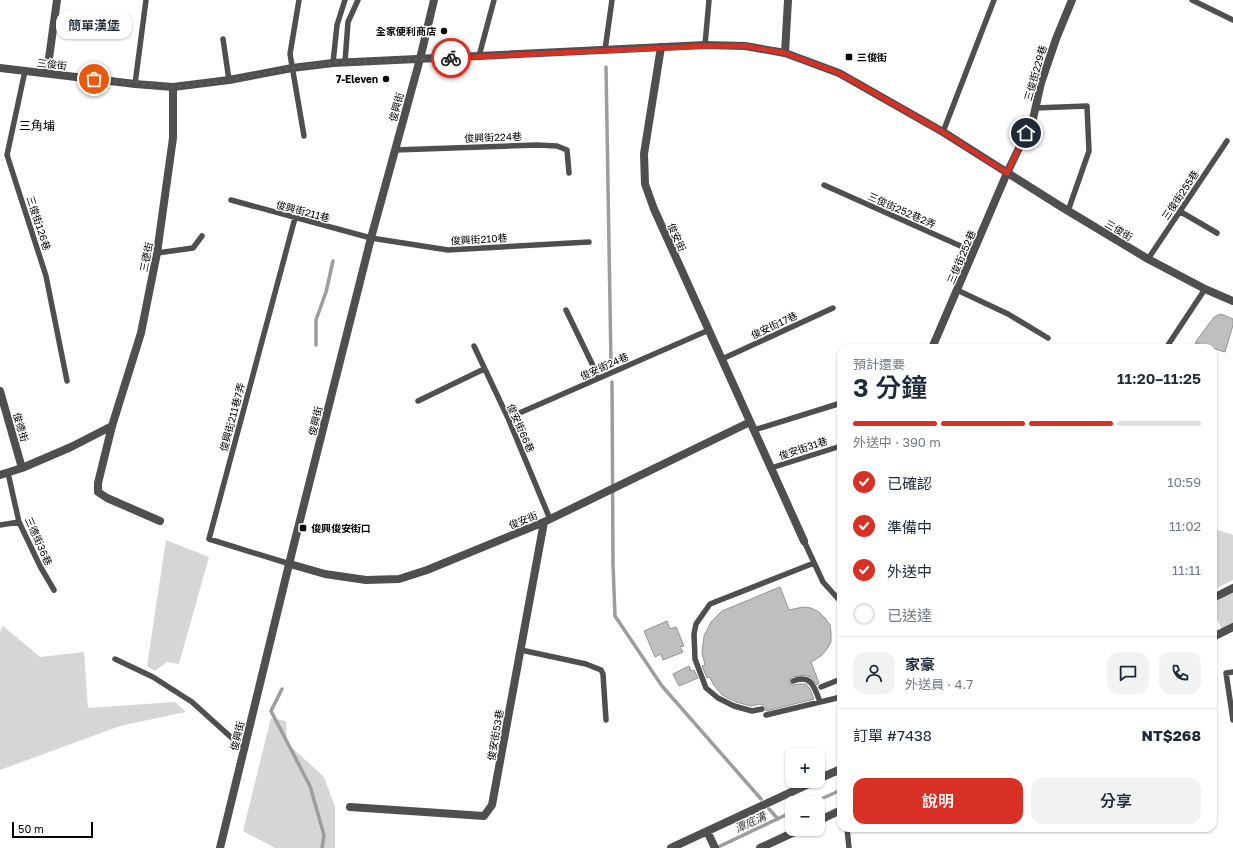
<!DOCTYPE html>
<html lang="zh-TW">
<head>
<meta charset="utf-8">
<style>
	:root { --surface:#fff; --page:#f2f2f3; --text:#1f2937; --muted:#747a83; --line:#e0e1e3; --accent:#d93025 }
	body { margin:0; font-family:"Golos Text","Noto Sans TC",sans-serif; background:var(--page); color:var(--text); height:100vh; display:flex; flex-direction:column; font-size:15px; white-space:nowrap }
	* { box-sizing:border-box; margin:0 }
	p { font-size:13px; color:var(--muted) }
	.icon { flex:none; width:22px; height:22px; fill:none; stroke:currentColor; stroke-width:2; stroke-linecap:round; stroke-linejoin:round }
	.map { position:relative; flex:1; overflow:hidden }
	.side { position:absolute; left:837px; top:344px; width:380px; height:488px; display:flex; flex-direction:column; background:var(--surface); border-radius:12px; box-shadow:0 1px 3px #0004 }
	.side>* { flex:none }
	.fabs { position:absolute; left:785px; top:748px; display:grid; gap:8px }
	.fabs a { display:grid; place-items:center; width:40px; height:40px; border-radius:8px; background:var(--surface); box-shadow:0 1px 3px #0004; font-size:20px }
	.scale { position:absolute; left:12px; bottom:10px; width:81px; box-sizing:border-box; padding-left:4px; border:2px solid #000; border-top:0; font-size:11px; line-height:14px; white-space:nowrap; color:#000; -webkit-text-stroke:3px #fff; paint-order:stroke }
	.pin { position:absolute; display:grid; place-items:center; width:34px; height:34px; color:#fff; margin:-17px; border:2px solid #fff; border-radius:50%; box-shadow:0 1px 4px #0007 }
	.courier { position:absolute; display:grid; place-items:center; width:40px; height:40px; margin:-20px; border:3px solid #d93025; border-radius:50%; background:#fff; color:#222; box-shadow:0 1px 5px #0007 }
	.bubble { position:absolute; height:28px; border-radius:12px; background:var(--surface); box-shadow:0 1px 3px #0004; font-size:13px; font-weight:600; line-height:28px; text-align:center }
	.overview em { font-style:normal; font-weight:600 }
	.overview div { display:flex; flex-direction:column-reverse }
	.overview { display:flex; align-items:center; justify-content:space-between; height:68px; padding:0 16px }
	h1 { font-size:26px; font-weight:600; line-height:30px }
	.bar { display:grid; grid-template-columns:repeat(4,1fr); gap:6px 4px; align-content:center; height:48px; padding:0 16px }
	.bar i { height:5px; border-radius:3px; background:var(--line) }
	.bar .on { background:var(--accent) }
	.bar p { grid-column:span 4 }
	.line { display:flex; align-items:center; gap:10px; padding:0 16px; border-top:1px solid var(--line) }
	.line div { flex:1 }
	.round { display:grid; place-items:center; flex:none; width:42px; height:42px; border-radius:12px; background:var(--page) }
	ol { padding:0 16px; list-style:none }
	li { display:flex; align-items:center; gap:12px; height:44px }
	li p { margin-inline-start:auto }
	li .icon { padding:4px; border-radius:50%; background:var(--accent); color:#fff; stroke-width:4 }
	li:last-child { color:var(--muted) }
	li i { width:22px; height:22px; border:2px solid var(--line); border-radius:50% }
	.primary-button { display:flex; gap:8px; margin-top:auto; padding:8px 16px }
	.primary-button a { flex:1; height:46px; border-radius:12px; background:var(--accent); color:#fff; font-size:16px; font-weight:600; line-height:46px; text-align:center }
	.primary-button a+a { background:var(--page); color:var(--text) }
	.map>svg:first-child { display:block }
	.green { fill:#d6d6d6 }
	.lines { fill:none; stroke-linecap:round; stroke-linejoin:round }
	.stream { stroke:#9d9d9d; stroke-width:3.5 }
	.building { fill:#bfbfbf; stroke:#939393 }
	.service { stroke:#4f4f4f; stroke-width:5.5 }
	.minor { stroke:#4f4f4f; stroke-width:8 }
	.tertiary { stroke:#4f4f4f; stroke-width:8 }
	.done { stroke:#595959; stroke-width:4; stroke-dasharray:0 7.2 }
	.route { stroke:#d93025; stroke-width:5 }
	.poi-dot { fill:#000; stroke:#fff; stroke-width:1.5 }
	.labels { text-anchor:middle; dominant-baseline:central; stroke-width:3; stroke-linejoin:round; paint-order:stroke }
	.poi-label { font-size:10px; font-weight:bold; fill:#000; stroke:#fff; text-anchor:end }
	.street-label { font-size:10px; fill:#000; stroke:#fff }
	.water-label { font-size:11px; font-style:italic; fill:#3e3e3e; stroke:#fff }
	.quarter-label { font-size:12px; fill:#000; stroke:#fff }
</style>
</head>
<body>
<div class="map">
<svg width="1233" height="848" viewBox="0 0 1233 848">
	<rect width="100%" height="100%" fill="#fff"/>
	<!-- green -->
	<path class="green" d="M 1213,524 L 1218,530 L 1233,535 L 1233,580 L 1213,590 Z
		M 166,540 L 209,557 L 179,664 L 167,662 L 155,671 L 147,666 Z
		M 1233,588 L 1233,627 L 1223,632 L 1213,611 L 1213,598 Z
		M 3,626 L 40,657 L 84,652 L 88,708 L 175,702 L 186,712 L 120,726 L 0,770 L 0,632 Z
		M 271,718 L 286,721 L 287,743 L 324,777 L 335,807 L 335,848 L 275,848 L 243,831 Z"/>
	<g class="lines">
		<!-- stream -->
		<path class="stream" d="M 606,67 L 611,363
			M 316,345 L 316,320 L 326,292 L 333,261
			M 612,382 L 613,564 L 615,616 L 662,686 L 761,799
			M 282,689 L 271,711 L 310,786 L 324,835 L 322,848
			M 812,803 L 841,790
			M 769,809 L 778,819
			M 716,848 L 792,812"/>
	</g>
	<!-- building -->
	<path class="building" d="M 1221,314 L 1233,319 L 1233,325 L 1225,352 L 1195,343 L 1214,317 Z
		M 780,587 L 789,610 L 803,607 L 811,608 L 819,612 L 825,618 L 830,625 L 831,633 L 831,642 L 827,649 L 821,656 L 811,662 L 819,683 L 817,685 L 811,677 L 805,675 L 792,677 L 789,680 L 789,682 L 792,685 L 800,684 L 806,684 L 810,689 L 814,699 L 766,711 L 766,708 L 764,705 L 760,704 L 751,706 L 736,702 L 722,695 L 713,684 L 710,677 L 707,678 L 702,666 L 705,665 L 702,652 L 704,636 L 711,622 L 722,611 Z
		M 667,621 L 670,629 L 676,627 L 684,646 L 680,647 L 683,652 L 663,660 L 661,654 L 655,657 L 644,631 Z
		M 689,666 L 691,671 L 694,670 L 698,678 L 679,686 L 673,674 Z"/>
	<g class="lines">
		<!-- service -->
		<path class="service" d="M 299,0 L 290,54 L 304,136
			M 1192,0 L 1233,20
			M 223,39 L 229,80
			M 705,45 L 709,0
			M 605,50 L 612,0
			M 479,56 L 494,0
			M 345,62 L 348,22 L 358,0
			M 333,63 L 337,25 L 345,0
			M 25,71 L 7,155 L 46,276 L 67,381
			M 135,84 L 146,0
			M 1035,108 L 1087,106 L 1089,151 L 1068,211
			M 943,132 L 994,0
			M 395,150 L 537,145 L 557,146 L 567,150 L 569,173
			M 824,185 L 974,252
			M 231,200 L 371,238 L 448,250 L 589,242
			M 1181,212 L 1217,233
			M 157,253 L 193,248 L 202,236
			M 1148,259 L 1227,141
			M 957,290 L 1008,314 L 1048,338
			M 566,310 L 599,378
			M 474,346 L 508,418 L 550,519
			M 1166,348 L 1205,289
			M 722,359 L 833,308
			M 418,401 L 484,369
			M 508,418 L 709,330
			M 754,430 L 841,403
			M 771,468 L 841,446
			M 8,473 L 19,522 L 40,566 L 54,590
			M 0,525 L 19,522
			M 804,541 L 823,582 L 841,602
			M 290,564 L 209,539 L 295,218
			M 521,650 L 586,664 L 601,670 L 603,674 L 606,720
			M 115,659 L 153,677 L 192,702 L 244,749
			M 1233,672 L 1226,673 L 1233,720
			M 793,681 C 812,674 814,687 820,702
			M 821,687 L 841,679
			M 762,709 L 752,711 L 734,706 L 718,698 L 706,688 L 695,659 L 694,634 L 696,624 L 710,604 L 814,563
			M 766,715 L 841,697
			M 847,828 L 849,848"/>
		<!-- minor -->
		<path class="minor" d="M 661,47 L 644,154 L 645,184 L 654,209 L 804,541
			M 785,53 L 788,0
			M 47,73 L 57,0
			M 932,348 L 1007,173 L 1033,119 L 1041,83 L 1056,39 L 1072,0
			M 0,391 L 22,468
			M 0,475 L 22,468 L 71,447 L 112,426
			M 160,521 L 107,498 L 98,492 L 98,483 L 112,426 L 141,333 L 157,253 L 173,138 L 173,87
			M 290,564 L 325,574 L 366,580 L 399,579 L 427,570 L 544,522 L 750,422
			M 1213,598 L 1233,588
			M 1213,637 L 1233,627
			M 818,779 L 841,769
			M 350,807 L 484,816 L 492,805 L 544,522
			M 818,821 L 841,810
			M 707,831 L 715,848
			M 671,848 L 815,781
			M 760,848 L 801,829"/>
		<!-- tertiary -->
		<path class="tertiary" d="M 0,68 L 135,84 L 173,87 L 229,80 L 292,68 L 333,63 L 705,45 L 745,46 L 785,53 L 839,73 L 943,132 L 1060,206 L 1148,259 L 1205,289 L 1233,301
			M 220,848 L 292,552 L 371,238 L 420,59 L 434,0"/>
	</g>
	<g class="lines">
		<!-- done -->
		<path class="done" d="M 94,79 L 173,87 L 230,80 L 292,68 L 333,63 L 451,58"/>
		<!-- route -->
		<path class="route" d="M 451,58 L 705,46 L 745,46 L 785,53 L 839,73 L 943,132 L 1007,173 L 1026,133"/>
	</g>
	<!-- markers -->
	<g class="poi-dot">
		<circle cx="444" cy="31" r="4"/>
		<rect x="845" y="53" width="8" height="8" rx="2"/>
		<circle cx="386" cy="79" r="4"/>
		<rect x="299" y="524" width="8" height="8" rx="2"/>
	</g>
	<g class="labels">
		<!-- poi labels -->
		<g class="poi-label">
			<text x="436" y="31">全家便利商店</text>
			<text x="857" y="57" text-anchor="start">三俊街</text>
			<text x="378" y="79">7-Eleven</text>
			<text x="311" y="528" text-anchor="start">俊興俊安街口</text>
		</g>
		<!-- street labels -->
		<g class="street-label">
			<text transform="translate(52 64) rotate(7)">三俊街</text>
			<text transform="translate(1035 73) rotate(-74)">三俊街229巷</text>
			<text transform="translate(396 107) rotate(-75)">俊興街</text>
			<text transform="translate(493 137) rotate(-2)">俊興街224巷</text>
			<text transform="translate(1180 195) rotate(-56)">三俊街255巷</text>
			<text transform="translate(902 210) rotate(24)">三俊街252巷2弄</text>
			<text transform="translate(303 211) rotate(15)">俊興街211巷</text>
			<text transform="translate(39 223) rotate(72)">三俊街126巷</text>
			<text transform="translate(1119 230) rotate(31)">三俊街</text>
			<text transform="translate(677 237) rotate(66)">俊安街</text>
			<text transform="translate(479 239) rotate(-3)">俊興街210巷</text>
			<text transform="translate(146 257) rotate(-79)">三德街</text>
			<text transform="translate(961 257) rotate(-67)">三俊街252巷</text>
			<text transform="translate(774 325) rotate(-25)">俊安街17巷</text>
			<text transform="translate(604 366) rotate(-24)">俊安街24巷</text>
			<text transform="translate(232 417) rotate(-75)">俊興街211巷7弄</text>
			<text transform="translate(315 421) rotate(-76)">俊興街</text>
			<text transform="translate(21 427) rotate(74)">俊德街</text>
			<text transform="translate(521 428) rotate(66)">俊安街66巷</text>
			<text transform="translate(803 448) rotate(-18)">俊安街31巷</text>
			<text transform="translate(523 520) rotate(-22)">俊安街</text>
			<text transform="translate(39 541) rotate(66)">三德街36巷</text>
			<text transform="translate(495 735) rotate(-80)">俊安街53巷</text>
			<text transform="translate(237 736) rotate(-76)">俊興街</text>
		</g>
		<!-- water labels -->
		<g class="water-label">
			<text transform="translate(750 822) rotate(-25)">潭底溝</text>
		</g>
		<!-- quarter labels -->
		<g class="quarter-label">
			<text x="37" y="125">三角埔</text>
		</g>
	</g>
</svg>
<div class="fabs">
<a>+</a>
<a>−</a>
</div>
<div class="scale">50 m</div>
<div class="pin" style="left:94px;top:79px;background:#ea580c"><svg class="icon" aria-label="bag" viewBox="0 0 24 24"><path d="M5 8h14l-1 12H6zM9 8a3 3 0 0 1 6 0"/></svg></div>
<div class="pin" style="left:1026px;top:133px;background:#1f2937"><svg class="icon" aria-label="home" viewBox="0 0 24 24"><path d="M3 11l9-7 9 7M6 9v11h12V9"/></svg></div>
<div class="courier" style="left:451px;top:58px"><svg class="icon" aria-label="bike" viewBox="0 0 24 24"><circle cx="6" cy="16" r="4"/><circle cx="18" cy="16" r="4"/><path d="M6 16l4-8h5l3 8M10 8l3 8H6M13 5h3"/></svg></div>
<div class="bubble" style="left:56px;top:11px;width:76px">簡單漢堡</div>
<section class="side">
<div class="overview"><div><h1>3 分鐘</h1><p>預計還要</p></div><em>11:20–11:25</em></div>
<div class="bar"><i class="on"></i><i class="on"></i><i class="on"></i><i></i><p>外送中 · 390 m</p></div>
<ol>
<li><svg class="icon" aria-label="check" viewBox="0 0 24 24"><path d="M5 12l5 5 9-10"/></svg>已確認<p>10:59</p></li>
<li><svg class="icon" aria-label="check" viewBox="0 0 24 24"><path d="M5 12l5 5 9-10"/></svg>準備中<p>11:02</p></li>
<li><svg class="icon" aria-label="check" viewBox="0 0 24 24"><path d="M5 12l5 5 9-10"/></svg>外送中<p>11:11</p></li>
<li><i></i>已送達</li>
</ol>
<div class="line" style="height:72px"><a class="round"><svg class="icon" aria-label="person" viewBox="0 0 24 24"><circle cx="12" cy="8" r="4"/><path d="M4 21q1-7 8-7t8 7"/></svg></a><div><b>家豪</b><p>外送員 · 4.7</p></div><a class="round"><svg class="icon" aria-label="chat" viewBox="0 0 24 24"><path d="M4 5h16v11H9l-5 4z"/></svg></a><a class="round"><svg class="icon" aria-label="phone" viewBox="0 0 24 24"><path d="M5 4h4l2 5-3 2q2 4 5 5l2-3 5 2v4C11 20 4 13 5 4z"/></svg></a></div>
<div class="line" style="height:52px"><div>訂單 #7438</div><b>NT$268</b></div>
<div class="primary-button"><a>說明</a><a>分享</a></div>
</section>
</div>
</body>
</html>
